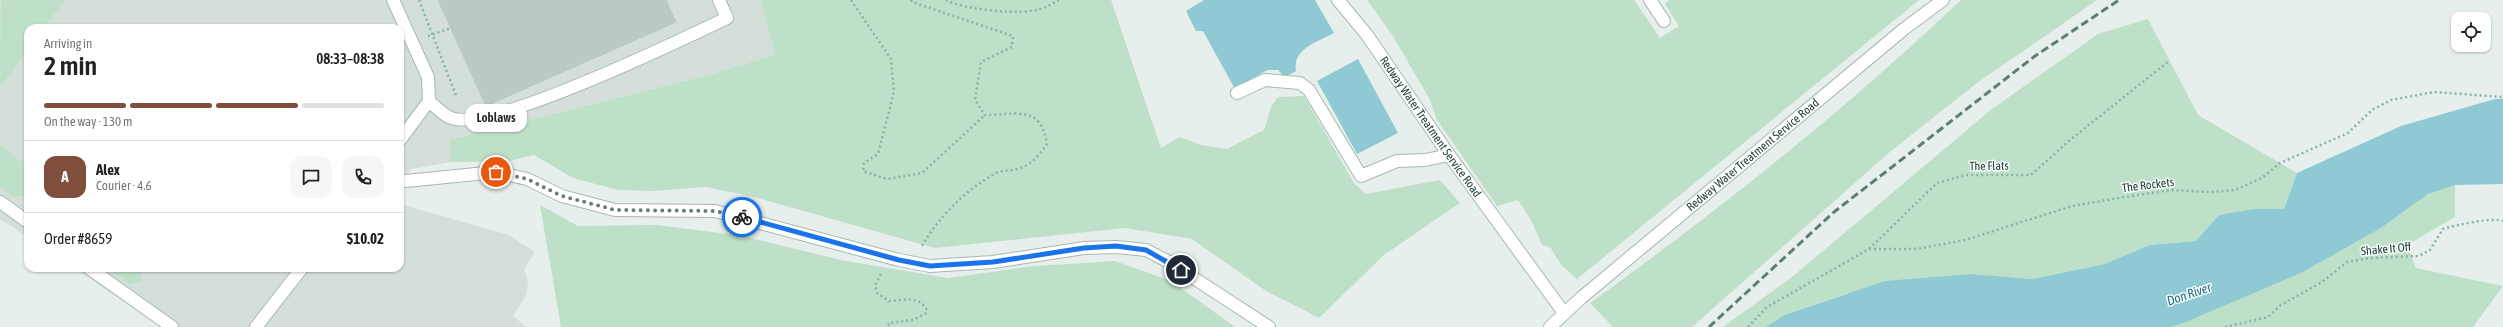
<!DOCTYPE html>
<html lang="en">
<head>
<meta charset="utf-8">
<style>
	:root { --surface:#fff; --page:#f6f6f6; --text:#222; --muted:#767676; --line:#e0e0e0; --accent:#804e3d }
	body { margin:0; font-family:"Asap Condensed",sans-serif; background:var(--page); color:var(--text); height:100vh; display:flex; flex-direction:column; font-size:15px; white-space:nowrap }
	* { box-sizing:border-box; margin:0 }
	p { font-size:13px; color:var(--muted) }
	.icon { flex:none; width:22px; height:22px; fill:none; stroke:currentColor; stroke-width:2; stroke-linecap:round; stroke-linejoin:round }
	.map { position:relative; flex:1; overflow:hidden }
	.side { position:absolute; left:24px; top:24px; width:380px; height:248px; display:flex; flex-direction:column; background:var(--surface); border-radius:12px; box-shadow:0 1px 3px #0004 }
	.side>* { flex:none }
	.fabs { position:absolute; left:2451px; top:12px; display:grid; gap:8px }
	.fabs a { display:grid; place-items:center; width:40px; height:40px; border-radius:8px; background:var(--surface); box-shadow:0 1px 3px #0004; font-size:20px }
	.pin { position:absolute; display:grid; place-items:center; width:34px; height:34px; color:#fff; margin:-17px; border:2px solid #fff; border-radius:50%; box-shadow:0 1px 4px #0007 }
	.courier { position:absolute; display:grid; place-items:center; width:40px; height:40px; margin:-20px; border:3px solid #1a73e8; border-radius:50%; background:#fff; color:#222; box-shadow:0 1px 5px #0007 }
	.bubble { position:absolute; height:28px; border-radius:12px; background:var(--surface); box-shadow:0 1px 3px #0004; font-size:13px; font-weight:600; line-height:28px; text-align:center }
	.overview em { font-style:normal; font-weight:600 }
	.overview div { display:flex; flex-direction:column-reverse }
	.overview { display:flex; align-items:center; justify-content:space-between; height:68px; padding:0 20px }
	h1 { font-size:26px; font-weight:600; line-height:30px }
	.bar { display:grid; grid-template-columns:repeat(4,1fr); gap:6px 4px; align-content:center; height:48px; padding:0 20px }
	.bar i { height:5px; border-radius:3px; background:var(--line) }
	.bar .active { background:var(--accent) }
	.bar p { grid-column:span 4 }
	.line { display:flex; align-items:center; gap:10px; padding:0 20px; border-top:1px solid var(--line) }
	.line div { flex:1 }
	.round { display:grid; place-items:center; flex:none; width:42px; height:42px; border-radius:12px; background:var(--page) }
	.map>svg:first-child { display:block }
	.built { fill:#d4dfda }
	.green { fill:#bfe0c8 }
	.water { fill:#8ec9d4 }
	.building { fill:#bbcac4; stroke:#b8c9c2 }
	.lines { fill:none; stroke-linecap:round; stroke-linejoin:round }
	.lane-casing { stroke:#a8b8b2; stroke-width:14 }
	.path { stroke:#86b3a5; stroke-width:2.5; stroke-dasharray:2 3; stroke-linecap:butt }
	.lane { stroke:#fff; stroke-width:12 }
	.rail { stroke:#5f7d75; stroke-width:3; stroke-dasharray:8 4; stroke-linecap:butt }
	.done { stroke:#687f78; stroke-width:4; stroke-dasharray:0 7.2 }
	.route { stroke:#1a73e8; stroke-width:5 }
	.labels { text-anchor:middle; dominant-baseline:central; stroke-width:3; stroke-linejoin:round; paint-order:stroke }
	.street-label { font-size:12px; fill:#24423a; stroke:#f7fbf9 }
	.water-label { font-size:13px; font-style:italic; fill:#1c6f80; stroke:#f7fbf9 }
</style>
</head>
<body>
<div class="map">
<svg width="2503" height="327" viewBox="0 0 2503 327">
	<rect width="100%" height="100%" fill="#e6efeb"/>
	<!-- built -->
	<path class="built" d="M 0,0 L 761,0 L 775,55 L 708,75 L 449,140 L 451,162 L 411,169 L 400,186 L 400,28 L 28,28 L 28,237 L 0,219 Z
		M 400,204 L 509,235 L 535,252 L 524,269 L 528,282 L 526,296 L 513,316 L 526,327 L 162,327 L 74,268 L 400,268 Z"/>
	<!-- green -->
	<path class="green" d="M 1,0 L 65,0 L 44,28 L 28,28 L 28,50 L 0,87 Z
		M 761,0 L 1111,0 L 1161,148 L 1180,137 L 1201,145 L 1227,149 L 1264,130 L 1271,107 L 1278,97 L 1304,96 L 1354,183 L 1366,194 L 1440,180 L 1460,203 L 1384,255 L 1319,318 L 1266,291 L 1192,239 L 1125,228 L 935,248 L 754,197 L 706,187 L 653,191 L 618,190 L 573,178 L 534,155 L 509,161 L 451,162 L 449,140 L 708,75 L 775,55 Z
		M 1367,0 L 1634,0 L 1660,38 L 1679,26 L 1665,4 L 1669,0 L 1919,0 L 1577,279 L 1562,266 L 1550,247 L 1542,245 L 1531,220 L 1518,200 L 1497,206 L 1437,120 L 1430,100 L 1393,36 Z
		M 1961,0 L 2097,0 L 1977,83 L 1891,151 L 1692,327 L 1613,327 L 1590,303 C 1719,210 1845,110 1961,0 Z
		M 2148,19 L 2198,115 L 2297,173 L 2284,209 L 2253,209 L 2219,215 L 2197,241 L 2149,245 L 2105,264 L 2032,279 L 1970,274 L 1845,294 L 1784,315 L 1766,327 L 1723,327 L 1792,277 L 1992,109 L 2098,34 Z
		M 0,144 L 21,162 L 28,153 L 28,191 L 22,196 L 13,197 L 0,187 Z
		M 2455,185 L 2455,217 L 2407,245 L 2416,268 L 2503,286 L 2473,327 L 2170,327 L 2303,272 L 2381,228 L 2428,194 Z
		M 540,205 L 578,226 L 657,225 L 743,236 L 841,260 L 948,278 L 1034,266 L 1115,261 L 1171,281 L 1235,327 L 561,327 Z
		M 107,268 L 138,268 L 143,281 L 130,284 Z"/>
	<!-- water -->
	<path class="water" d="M 1204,0 L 1315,0 L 1334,33 C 1317,42 1292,49 1296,71 L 1285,77 L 1278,70 L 1267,70 L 1235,89 L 1203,31 L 1196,31 L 1186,11 Z
		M 1358,59 L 1398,133 L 1357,154 L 1317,81 Z
		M 2495,99 L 2503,99 L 2503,184 L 2455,185 L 2428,194 L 2381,228 L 2303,272 L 2181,324 L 2170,327 L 1766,327 L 1784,315 L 1885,281 L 1970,274 L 2032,279 L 2105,264 L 2149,245 L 2196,241 L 2219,215 L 2253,209 L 2284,209 L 2297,173 L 2401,126 Z"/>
	<!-- building -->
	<path class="building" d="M 438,0 L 666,0 L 676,22 L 486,106 Z"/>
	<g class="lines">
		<defs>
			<g id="lane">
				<path d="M 393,0 L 428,77 L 429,101 L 400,140"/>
				<path id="s1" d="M 1338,0 L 1367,35 L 1449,155 L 1564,313"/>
				<path d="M 1650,0 L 1664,21"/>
				<path d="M 1237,93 L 1265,80 L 1300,83 L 1309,90 L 1361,176 L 1397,161 L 1425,160 L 1449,155"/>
				<path d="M 429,101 C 435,106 443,115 451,118 C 489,133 683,39 727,18 L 719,0"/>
				<path d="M 400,180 L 406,181 L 496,172 L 527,179 L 562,196 L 615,210 L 715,211 L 899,260 L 930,266 L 993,262 L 1084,248 L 1116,247 L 1146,250 L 1169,262 L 1269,327"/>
				<path d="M 0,202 L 28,222"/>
				<path d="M 89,268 L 172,327"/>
				<path d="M 256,327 L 302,268"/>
				<path id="s2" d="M 1550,327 L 1581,298 L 1904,29 L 1943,0"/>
			</g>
		</defs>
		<!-- lane casing -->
		<use href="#lane" class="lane-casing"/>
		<!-- path -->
		<path class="path" d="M 419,0 L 457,98
			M 851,0 L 891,59 L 894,92 L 878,154 L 864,163 L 863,171 L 887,179 L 922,173 L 985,115
			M 911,0 L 912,2 L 1013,36 L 1012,47 L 981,62 L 975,100 L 985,115 C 1016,115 1041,104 1047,144 C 1039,155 1031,166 1017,169 C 1010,171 1002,170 996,173 C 965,190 939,217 922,246
			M 946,0 C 963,9 1010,14 1030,11 C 1041,10 1049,6 1059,0
			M 428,36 L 451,28
			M 1869,249 L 1917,249 L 1965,240 L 2072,206 L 2125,197 L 2171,190 L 2211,192 L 2235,190 L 2262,178 L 2280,163 L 2348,133 L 2372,110 L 2391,100 L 2434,92 L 2503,97
			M 881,274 L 875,285 L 877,293 L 889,301 C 903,301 918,294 927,310 L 925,314 L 913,320 L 889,323 L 888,327
			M 1748,327 L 1767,307 L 1869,249 L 1937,183 L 1966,175 L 2031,175 L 2070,140 L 2169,61
			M 2225,327 L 2268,317 L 2281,305 L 2322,282 L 2347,262 L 2370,258 L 2419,256 L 2430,250 L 2443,229 C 2455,225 2493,217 2503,221"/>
		<!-- lane -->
		<use href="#lane" class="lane"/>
		<!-- rail -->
		<path class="rail" d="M 1709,327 L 1834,212 L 2035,56 L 2119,0"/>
	</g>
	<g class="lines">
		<!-- done -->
		<path class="done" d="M 496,172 L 527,179 L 562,196 L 615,210 L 715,211 L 742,217"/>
		<!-- route -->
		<path class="route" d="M 742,217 L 899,260 L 930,266 L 993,262 L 1084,248 L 1116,246 L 1146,250 L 1181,270"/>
	</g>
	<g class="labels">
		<!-- street labels -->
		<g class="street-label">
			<text stroke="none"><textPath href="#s1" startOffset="157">Redway Water Treatment Service Road</textPath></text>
			<text stroke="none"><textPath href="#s2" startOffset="266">Redway Water Treatment Service Road</textPath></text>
			<text transform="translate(1989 166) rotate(-1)">The Flats</text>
			<text transform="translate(2148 185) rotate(-7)">The Rockets</text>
			<text transform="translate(2386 249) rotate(-5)">Shake It Off</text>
		</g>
		<!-- water labels -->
		<g class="water-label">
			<text transform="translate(2189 294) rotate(-19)">Don River</text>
		</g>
	</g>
</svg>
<div class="fabs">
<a><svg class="icon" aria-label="locate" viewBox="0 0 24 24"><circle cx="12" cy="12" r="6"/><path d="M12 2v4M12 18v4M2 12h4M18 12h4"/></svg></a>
</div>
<div class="pin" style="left:496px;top:172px;background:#ea580c"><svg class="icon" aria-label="bag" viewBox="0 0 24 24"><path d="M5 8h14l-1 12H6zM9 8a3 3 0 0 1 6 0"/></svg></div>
<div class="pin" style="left:1181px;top:270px;background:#1f2937"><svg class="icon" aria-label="home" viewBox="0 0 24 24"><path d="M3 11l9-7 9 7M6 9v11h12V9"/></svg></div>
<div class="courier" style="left:742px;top:217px"><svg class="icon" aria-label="bike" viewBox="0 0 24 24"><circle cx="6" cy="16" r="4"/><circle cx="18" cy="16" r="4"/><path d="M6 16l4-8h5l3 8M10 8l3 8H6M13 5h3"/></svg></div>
<div class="bubble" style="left:465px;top:104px;width:62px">Loblaws</div>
<section class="side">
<div class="overview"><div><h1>2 min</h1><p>Arriving in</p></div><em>08:33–08:38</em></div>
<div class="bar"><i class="active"></i><i class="active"></i><i class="active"></i><i></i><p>On the way · 130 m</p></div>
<div class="line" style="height:72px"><b class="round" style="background:var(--accent);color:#fff">A</b><div><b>Alex</b><p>Courier · 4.6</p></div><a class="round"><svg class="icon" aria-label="chat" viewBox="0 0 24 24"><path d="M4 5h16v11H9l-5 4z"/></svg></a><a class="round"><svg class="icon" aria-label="phone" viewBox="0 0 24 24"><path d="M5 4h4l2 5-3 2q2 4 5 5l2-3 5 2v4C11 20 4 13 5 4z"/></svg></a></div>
<div class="line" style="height:52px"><div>Order #8659</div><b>$10.02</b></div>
</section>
</div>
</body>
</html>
